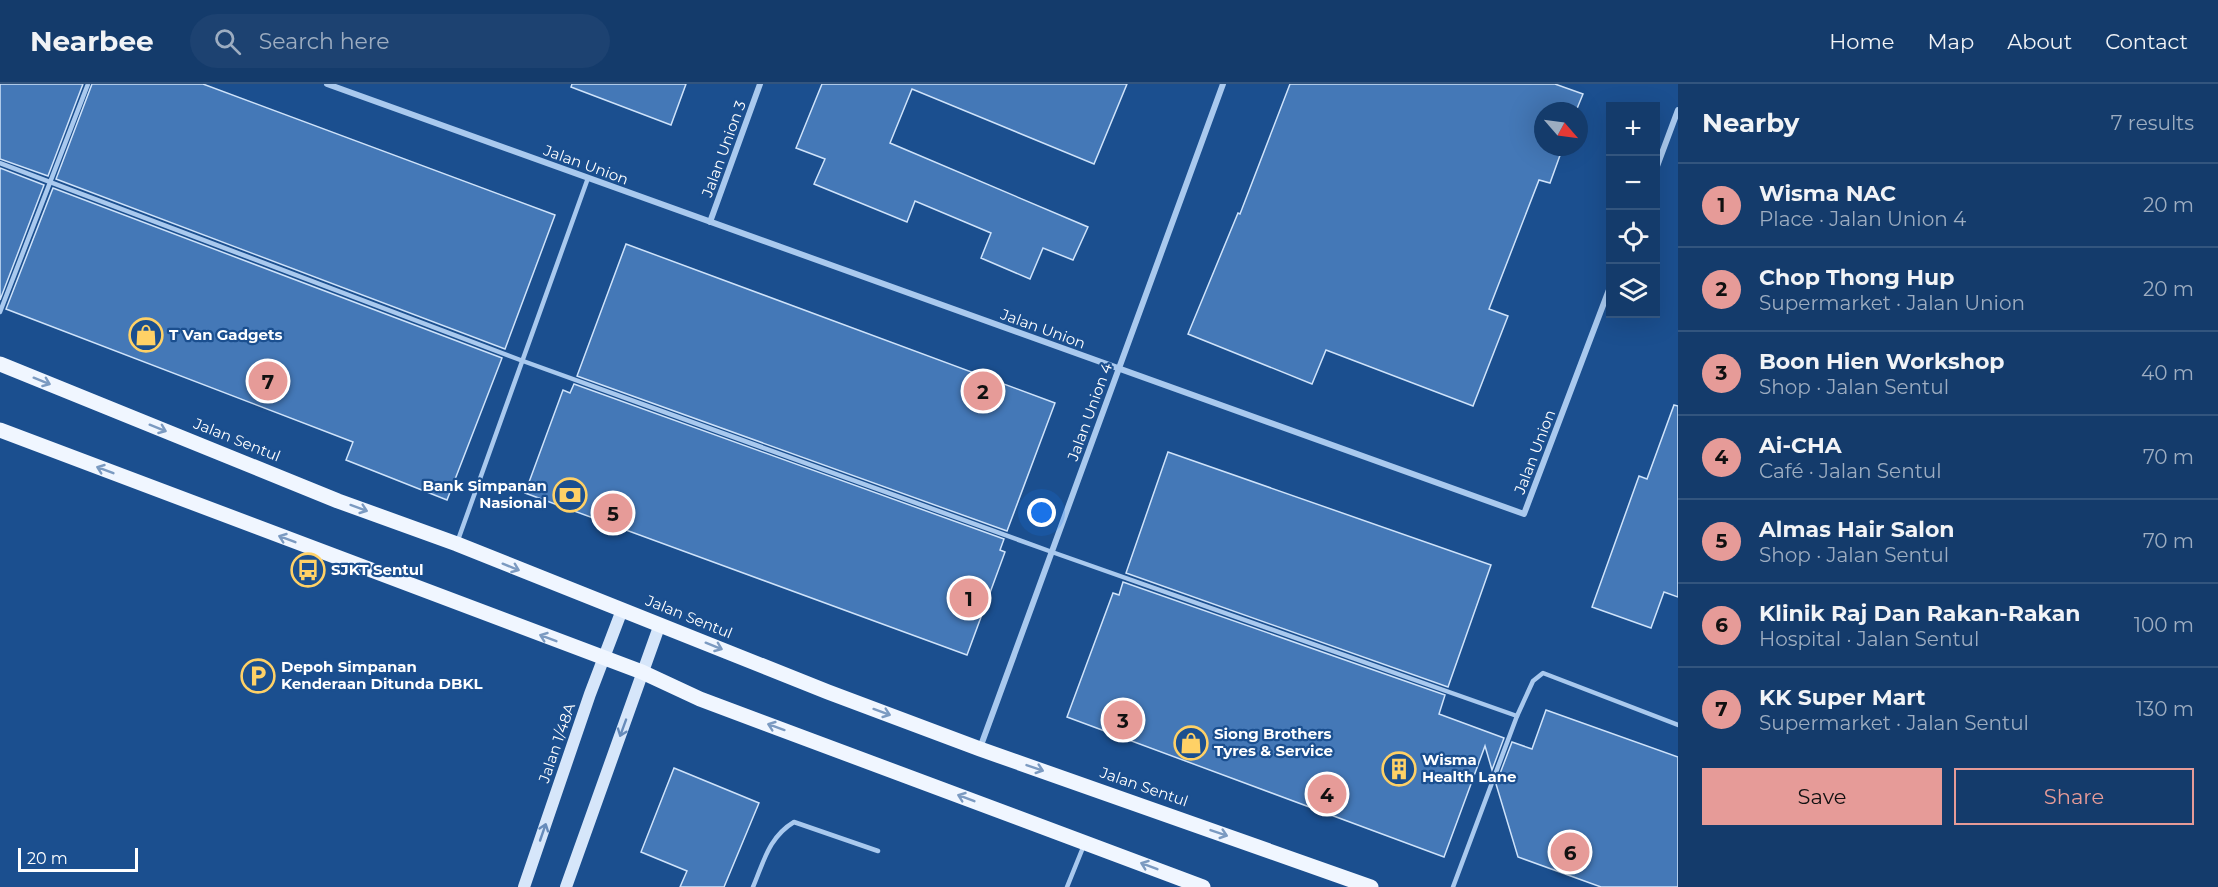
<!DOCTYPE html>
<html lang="en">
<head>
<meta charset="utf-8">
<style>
	:root { --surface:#143b6b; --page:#1d4271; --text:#f1f3f6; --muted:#9dadc1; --line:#33557e; --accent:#e69b98 }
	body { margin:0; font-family:Montserrat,sans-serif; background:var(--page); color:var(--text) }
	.controls { position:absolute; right:18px; top:18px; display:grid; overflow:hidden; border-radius:0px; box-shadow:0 6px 24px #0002 }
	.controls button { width:54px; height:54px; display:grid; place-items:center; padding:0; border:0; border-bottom:2px solid var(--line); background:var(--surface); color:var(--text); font:30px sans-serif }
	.compass { position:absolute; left:1534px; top:18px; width:54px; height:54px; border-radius:50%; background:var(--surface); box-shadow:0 6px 24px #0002; rotate:118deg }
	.scale { position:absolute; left:18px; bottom:15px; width:120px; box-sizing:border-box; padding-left:6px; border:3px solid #fff; border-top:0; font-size:16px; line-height:21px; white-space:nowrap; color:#fff; -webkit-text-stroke:4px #1b4f8f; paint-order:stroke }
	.you { position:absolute; left:1042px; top:429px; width:21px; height:21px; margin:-15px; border:4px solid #fff; border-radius:50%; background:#1a73e8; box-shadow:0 0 0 9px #1a73e833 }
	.badge { display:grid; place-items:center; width:39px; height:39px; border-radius:50%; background:var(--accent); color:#111; font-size:20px; font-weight:700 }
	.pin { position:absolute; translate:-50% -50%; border:3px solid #fff; box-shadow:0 2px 6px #0006 }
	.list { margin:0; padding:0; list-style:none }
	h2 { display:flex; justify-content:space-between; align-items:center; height:78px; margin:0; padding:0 24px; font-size:26px }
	h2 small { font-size:20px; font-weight:400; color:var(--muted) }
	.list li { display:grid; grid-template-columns:39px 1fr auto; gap:18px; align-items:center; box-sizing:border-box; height:84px; padding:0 24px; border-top:2px solid var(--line) }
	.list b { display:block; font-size:22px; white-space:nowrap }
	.list p { margin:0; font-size:20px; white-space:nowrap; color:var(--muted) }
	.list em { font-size:20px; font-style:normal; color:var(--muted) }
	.actions { display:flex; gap:12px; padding:18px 24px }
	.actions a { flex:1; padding:14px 0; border:2px solid var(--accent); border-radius:0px; text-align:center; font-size:21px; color:var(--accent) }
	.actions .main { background:var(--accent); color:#111 }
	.icon { flex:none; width:33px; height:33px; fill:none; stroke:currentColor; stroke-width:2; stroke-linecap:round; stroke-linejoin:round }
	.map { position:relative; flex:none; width:1678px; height:803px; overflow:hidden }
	header { display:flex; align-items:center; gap:36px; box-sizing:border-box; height:84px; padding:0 30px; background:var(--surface); border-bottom:2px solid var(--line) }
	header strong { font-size:28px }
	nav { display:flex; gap:33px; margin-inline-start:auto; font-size:21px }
	.search { width:420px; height:54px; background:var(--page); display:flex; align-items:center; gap:15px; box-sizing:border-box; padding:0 21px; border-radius:33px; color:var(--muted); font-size:22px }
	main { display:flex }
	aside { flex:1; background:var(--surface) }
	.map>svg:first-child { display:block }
</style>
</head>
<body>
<header>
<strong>Nearbee</strong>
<div class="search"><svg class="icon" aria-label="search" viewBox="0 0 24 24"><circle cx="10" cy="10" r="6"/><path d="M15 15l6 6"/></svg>Search here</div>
<nav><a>Home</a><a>Map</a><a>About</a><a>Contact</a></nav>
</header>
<main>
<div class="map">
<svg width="1678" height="803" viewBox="0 0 1678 803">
	<rect width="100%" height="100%" fill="#1b4f8f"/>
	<g fill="#4478b7" stroke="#cfe3fa" stroke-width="1.5">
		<path d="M0,0H83L48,92L0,75Z"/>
		<path d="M92,0H203L555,131L505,265L56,95Z"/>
		<path d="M572,0H686L671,41L571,3Z"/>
		<path d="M822,0H1127L1094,80L912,5L890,59L1088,143L1073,176L1043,164L1030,195L981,174L991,149L915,117L907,138L814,100L825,75L796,64Z"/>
		<path d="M1290,0H1555L1583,10L1576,27H1543V63H1563L1550,99L1539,96L1489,225L1508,232L1473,322L1326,266L1312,300L1188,250L1238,129L1240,130Z"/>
		<path d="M0,84L44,101L0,216Z"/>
		<path d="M53,104L502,274L447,416L346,376L353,358L6,225Z"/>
		<path d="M626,160L1055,319L1007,447L577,292Z"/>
		<path d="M574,300L1004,455L1000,466L1005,468L967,571L525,409L563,306L570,309Z"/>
		<path d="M1674,321L1678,322V513L1664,508L1651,544L1592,523L1639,392L1647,395Z"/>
		<path d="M1168,368L1491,481L1448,603L1126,489Z"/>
		<path d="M1123,498L1445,611L1439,630L1504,654L1492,686L1485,662L1444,773L1067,633L1113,509L1119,511Z"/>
		<path d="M1546,626L1678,673V803H1601L1518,773L1496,700L1512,658L1532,665Z"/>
		<path d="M674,684L759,719L724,803H680L687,787L641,768Z"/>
	</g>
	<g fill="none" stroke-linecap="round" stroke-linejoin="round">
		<g stroke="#a9c9ee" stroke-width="4.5">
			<path d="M0,79L523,277L1052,468L1517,632"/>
			<path d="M0,228L88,0"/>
			<path d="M458,456L588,94"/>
			<path d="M753,803C764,777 769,753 794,738L878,767"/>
			<path d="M1067,803L1084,761"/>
			<path d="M1453,803L1517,632L1533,597L1543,589L1678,641"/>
		</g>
		<g stroke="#a9c9ee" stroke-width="6">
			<path d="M327,0L1524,430L1610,203"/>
			<path d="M1656,85L1678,26"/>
			<path d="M710,138L760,0"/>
			<path d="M980,664L1223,0"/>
		</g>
		<g stroke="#d6e6fa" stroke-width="12">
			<path d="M524,803L590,610L622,526"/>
			<path d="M566,803L660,540"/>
		</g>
		<g stroke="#f0f6ff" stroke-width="15">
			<path d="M0,280L338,417L457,460L828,608L980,665L1371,803"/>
			<path d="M0,346L642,588L700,615L1203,803"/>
		</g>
	</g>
	<defs><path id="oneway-shaft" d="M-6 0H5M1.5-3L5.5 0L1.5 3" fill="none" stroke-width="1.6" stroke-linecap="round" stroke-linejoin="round" transform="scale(1.5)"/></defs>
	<g stroke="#7b9ac1">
		<use href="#oneway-shaft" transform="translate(42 297) rotate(22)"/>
		<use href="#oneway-shaft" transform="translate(158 344) rotate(22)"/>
		<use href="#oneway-shaft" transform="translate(105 386) rotate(-159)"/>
		<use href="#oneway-shaft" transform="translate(359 424) rotate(20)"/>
		<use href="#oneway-shaft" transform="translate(287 455) rotate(-159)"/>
		<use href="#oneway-shaft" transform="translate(511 483) rotate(22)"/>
		<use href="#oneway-shaft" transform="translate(548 554) rotate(-159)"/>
		<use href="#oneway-shaft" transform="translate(714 562) rotate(22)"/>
		<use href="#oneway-shaft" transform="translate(882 628) rotate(20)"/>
		<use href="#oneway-shaft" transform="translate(776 643) rotate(-160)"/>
		<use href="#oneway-shaft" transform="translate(1035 684) rotate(19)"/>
		<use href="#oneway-shaft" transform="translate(966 714) rotate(-159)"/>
		<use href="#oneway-shaft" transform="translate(1219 749) rotate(19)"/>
		<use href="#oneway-shaft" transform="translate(1149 782) rotate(-159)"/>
	</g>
	<g stroke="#668bba">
		<use href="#oneway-shaft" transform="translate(623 644) rotate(110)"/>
		<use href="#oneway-shaft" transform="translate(543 748) rotate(-71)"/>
	</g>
	<defs>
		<symbol id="shop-ring" viewBox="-11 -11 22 22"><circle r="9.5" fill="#1b4f8f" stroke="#ffd166" stroke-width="1.5"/><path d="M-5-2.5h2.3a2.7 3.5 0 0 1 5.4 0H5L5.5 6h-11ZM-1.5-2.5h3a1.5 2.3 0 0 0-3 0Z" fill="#ffd166"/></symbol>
		<symbol id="bank-ring" viewBox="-11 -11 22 22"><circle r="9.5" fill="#1b4f8f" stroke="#ffd166" stroke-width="1.5"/><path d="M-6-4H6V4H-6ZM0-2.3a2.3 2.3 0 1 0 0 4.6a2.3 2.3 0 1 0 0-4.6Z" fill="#ffd166"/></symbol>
		<symbol id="bus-ring" viewBox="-11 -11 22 22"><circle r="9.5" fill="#1b4f8f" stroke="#ffd166" stroke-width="1.5"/><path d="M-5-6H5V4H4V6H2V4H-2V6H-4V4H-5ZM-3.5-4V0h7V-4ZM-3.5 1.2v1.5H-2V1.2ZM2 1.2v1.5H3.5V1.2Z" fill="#ffd166"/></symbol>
		<symbol id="parking-ring" viewBox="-11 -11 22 22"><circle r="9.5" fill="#1b4f8f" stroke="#ffd166" stroke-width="1.5"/><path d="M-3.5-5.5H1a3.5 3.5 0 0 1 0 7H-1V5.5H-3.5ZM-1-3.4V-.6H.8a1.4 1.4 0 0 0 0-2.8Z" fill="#ffd166"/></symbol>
		<symbol id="building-ring" viewBox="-11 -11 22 22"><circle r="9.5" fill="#1b4f8f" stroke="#ffd166" stroke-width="1.5"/><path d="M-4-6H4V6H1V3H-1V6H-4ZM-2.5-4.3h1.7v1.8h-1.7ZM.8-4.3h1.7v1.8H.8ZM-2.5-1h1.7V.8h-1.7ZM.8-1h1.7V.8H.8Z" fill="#ffd166"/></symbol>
	</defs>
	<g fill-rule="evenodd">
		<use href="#shop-ring" x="127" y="232" width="38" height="38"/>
		<use href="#bank-ring" x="551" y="392" width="38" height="38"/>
		<use href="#bus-ring" x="289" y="467" width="38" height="38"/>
		<use href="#parking-ring" x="239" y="573" width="38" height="38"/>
		<use href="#shop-ring" x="1172" y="640" width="38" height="38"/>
		<use href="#building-ring" x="1380" y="666" width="38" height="38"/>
	</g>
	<g text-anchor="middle" stroke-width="4.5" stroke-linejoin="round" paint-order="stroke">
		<g font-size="15" fill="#fff" stroke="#1b4f8f">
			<text transform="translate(724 65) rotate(-70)" y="5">Jalan Union 3</text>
			<text transform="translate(586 81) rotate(20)" y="5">Jalan Union</text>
			<text transform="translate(1043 245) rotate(20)" y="5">Jalan Union</text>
			<text transform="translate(1090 328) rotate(-70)" y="5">Jalan Union 4</text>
			<text transform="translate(237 356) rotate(22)" y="5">Jalan Sentul</text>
			<text transform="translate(1535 368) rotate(-69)" y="5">Jalan Union</text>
			<text transform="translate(689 533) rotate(22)" y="5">Jalan Sentul</text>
			<text transform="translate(557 659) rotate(-71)" y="5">Jalan 1/48A</text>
			<text transform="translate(1144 703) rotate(19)" y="5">Jalan Sentul</text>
		</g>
		<g font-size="15" font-weight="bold" fill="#fff" stroke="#1b4f8f" text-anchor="start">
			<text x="169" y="256">T Van Gadgets</text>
			<text x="547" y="407" text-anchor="end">Bank Simpanan<tspan x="547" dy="17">Nasional</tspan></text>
			<text x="331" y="491">SJKT Sentul</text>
			<text x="281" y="588">Depoh Simpanan<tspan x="281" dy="17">Kenderaan Ditunda DBKL</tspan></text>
			<text x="1214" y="655">Siong Brothers<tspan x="1214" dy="17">Tyres &amp; Service</tspan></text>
			<text x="1422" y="681">Wisma<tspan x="1422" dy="17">Health Lane</tspan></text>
		</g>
	</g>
</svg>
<div class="controls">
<button>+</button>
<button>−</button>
<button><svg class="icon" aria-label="locate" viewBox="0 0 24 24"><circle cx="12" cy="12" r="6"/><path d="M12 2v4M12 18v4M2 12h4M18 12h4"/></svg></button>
<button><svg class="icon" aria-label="layers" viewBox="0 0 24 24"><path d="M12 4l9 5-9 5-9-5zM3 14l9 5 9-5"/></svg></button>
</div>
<svg class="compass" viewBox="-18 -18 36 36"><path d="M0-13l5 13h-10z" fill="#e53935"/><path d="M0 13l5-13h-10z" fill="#9dadc1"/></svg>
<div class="scale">20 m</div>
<div class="you"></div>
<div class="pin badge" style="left:969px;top:514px">1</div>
<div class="pin badge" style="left:983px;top:307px">2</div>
<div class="pin badge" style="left:1123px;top:636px">3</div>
<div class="pin badge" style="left:1327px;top:710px">4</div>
<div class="pin badge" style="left:613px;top:429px">5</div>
<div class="pin badge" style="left:1570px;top:768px">6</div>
<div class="pin badge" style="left:268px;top:297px">7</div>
</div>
<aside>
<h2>Nearby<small>7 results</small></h2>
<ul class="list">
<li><span class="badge">1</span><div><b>Wisma NAC</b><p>Place · Jalan Union 4</p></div><em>20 m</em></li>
<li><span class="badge">2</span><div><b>Chop Thong Hup</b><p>Supermarket · Jalan Union</p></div><em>20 m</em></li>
<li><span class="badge">3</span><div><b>Boon Hien Workshop</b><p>Shop · Jalan Sentul</p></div><em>40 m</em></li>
<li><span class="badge">4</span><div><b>Ai-CHA</b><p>Café · Jalan Sentul</p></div><em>70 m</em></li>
<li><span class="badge">5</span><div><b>Almas Hair Salon</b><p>Shop · Jalan Sentul</p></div><em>70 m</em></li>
<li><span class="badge">6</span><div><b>Klinik Raj Dan Rakan-Rakan</b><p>Hospital · Jalan Sentul</p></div><em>100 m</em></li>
<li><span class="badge">7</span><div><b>KK Super Mart</b><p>Supermarket · Jalan Sentul</p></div><em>130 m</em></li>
</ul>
<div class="actions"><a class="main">Save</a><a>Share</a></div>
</aside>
</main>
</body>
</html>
